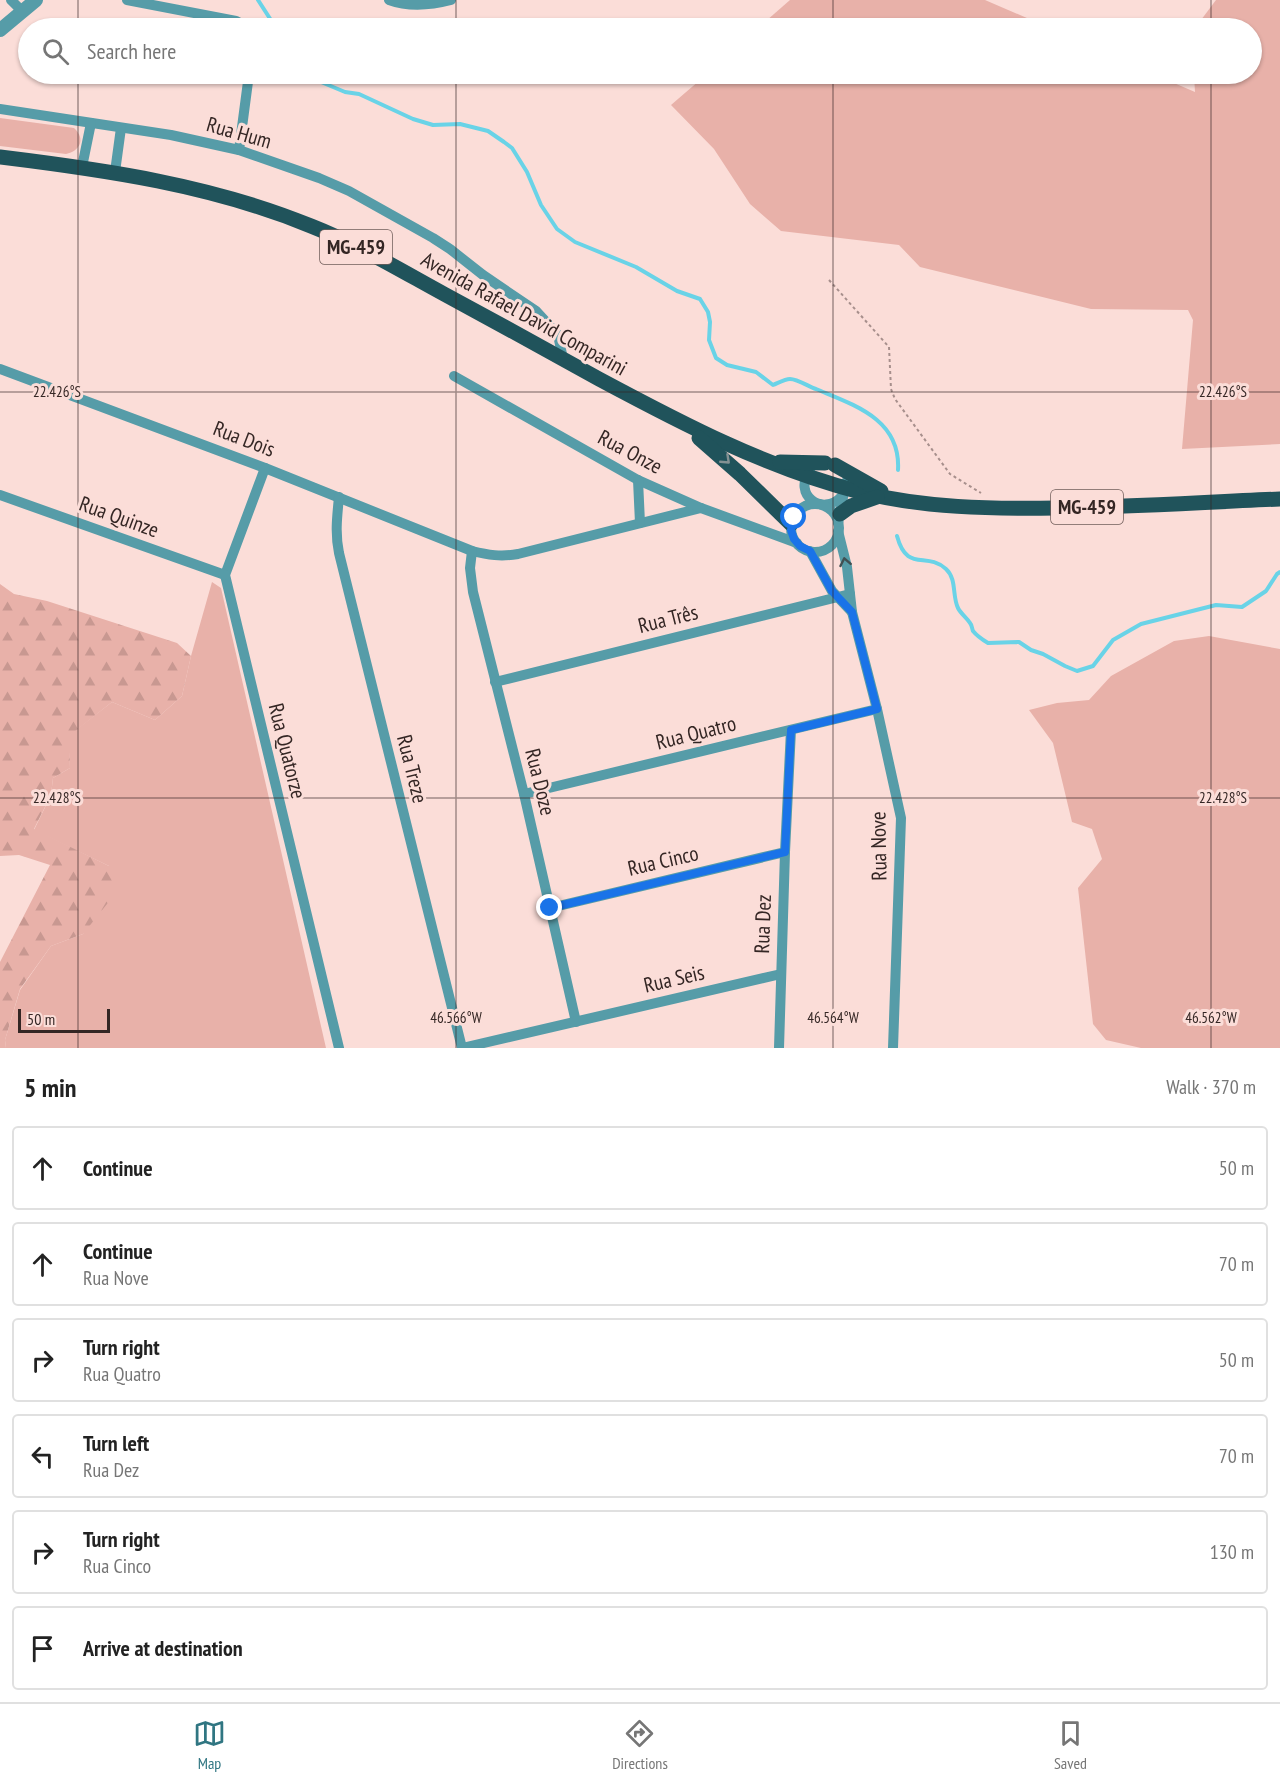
<!DOCTYPE html>
<html lang="en">
<head>
<meta charset="utf-8">
<style>
	:root { --surface:#fff; --page:#f2f2f2; --text:#222; --muted:#767676; --line:#e0e0e0; --accent:#307682 }
	body { margin:0; font-family:"PT Sans Narrow",sans-serif; background:var(--page); color:var(--text) }
	.scale { position:absolute; left:18px; bottom:15px; width:92px; box-sizing:border-box; padding-left:6px; border:3px solid #342624; border-top:0; font-size:16px; line-height:21px; white-space:nowrap; color:#342624; -webkit-text-stroke:4px #fbddd8; paint-order:stroke }
	.stop { position:absolute; width:18px; height:18px; margin:-14px; border:4px solid #1a73e8; border-radius:50%; background:#fff }
	.stop.end { background:#1a73e8; border-color:#fff; box-shadow:0 2px 6px #0008 }
	.list { margin:0; padding:0; list-style:none }
	h2 { display:flex; justify-content:space-between; align-items:center; height:78px; margin:0; padding:0 24px; font-size:26px }
	h2 small { font-size:20px; font-weight:400; color:var(--muted) }
	.list li { display:grid; grid-template-columns:39px 1fr auto; gap:18px; align-items:center; box-sizing:border-box; height:84px; margin:0 12px 12px; padding:0 12px; border:2px solid var(--line); border-radius:6px }
	.list b { display:block; font-size:22px; white-space:nowrap }
	.list p { margin:0; font-size:20px; white-space:nowrap; color:var(--muted) }
	.list em { font-size:20px; font-style:normal; color:var(--muted) }
	.icon { flex:none; width:33px; height:33px; fill:none; stroke:currentColor; stroke-width:2; stroke-linecap:round; stroke-linejoin:round }
	.map { position:relative; flex:none; width:1280px; height:1048px; overflow:hidden }
	.search { position:absolute; background:var(--surface); box-shadow:0 2px 4px #0004; left:18px; right:18px; top:18px; height:66px; display:flex; align-items:center; gap:15px; box-sizing:border-box; padding:0 21px; border-radius:33px; color:var(--muted); font-size:22px }
	.sheet { height:654px; background:var(--surface) }
	nav { display:flex; justify-content:space-around; align-items:center; box-sizing:border-box; height:84px; border-top:2px solid var(--line); background:var(--surface); font-size:16px; color:var(--muted) }
	nav a { display:grid; justify-items:center; gap:3px }
	nav .on { color:var(--accent) }
	.map>svg:first-child { display:block }
</style>
</head>
<body>
<div class="map">
<svg width="1280" height="1048" viewBox="0 0 1280 1048">
	<defs>
		<pattern id="forest-firs" width="22" height="20" patternUnits="userSpaceOnUse" patternTransform="scale(1.5)"><rect width="22" height="20" fill="#e8b1a9"/><path d="M5 1l3.5 6h-7zM16 11l3.5 6h-7z" fill="#c89891"/></pattern>
	</defs>
	<rect width="100%" height="100%" fill="#fbddd8"/>
	<g fill="#e8b1a9">
		<path d="M790,0H985L1050,28H758Z"/>
		<path d="M1216,0H1280V444L1182,449L1193,320L1188,310L1091,309L920,267L899,245L781,231L750,204L714,149L671,105L707,74H1153L1195,92L1194,74H1252V28H1195Z"/>
		<path d="M0,118L74,128C86,139 80,151 66,154L0,146Z"/>
		<path d="M212,582L221,588L326,1048H6L5,1040L20,990L51,946L83,934L109,866L34,830L51,795L53,778L70,768L68,736L112,702L155,720L182,696L191,656Z"/>
		<path d="M1209,636L1280,649V1048H1141L1106,1040L1093,1024L1078,888L1102,859L1092,829L1072,822L1053,743L1029,710L1057,703L1089,700L1111,676L1174,641Z"/>
	</g>
	<path fill="url(#forest-firs)" d="M0,584L14,594L47,601L177,643L191,656L182,696L155,720L112,702L69,736L70,768L53,778L51,795L34,829L109,866L115,894L83,934L51,946L20,989L5,1040L6,1048H0V962L50,865L19,855L0,856Z"/>
	<g fill="none" stroke-linecap="round" stroke-linejoin="round">
		<g stroke="#69d3e7" stroke-width="4">
			<path d="M258,0L276,28"/>
			<path d="M302,74L345,92L359,94L413,119L433,125L460,124L488,131L504,142L512,148L527,172L541,205L557,229L575,242L636,267L677,291L700,299L708,312L710,322L709,340L716,358L727,365L756,372L773,385C778,383 785,379 790,379C798,379 809,387 816,389C854,405 901,419 898,470"/>
			<path d="M897,536C907,573 926,551 946,569C957,579 952,596 958,608C961,614 967,618 970,623C972,625 972,629 973,631C977,636 983,640 988,643L1019,642L1031,650L1043,654L1065,666L1077,671L1093,666L1113,640L1141,624L1216,605L1242,607L1266,591L1277,574L1280,572"/>
		</g>
		<path stroke="#a78f8c" stroke-width="2" stroke-dasharray="3 3" stroke-linecap="butt" d="M829,280L889,347L891,389L895,399L950,474L981,493"/>
		<g stroke="#569ca8" stroke-width="10">
			<path d="M11,0L23,12"/>
			<path d="M127,0L236,21L249,28"/>
			<path d="M389,0C408,7 432,5 451,0"/>
			<path d="M0,109L171,135L239,150L319,178L349,191L433,238L450,249L483,275L536,311L558,335L563,359"/>
			<path d="M239,150L249,74"/>
			<path d="M82,167L91,123"/>
			<path d="M115,172L121,128"/>
			<path d="M0,369L265,468L472,551C488,555 501,557 518,554L701,508"/>
			<path d="M454,376L638,480L701,508L797,543"/>
			<path d="M265,468L225,575L339,1048"/>
			<path d="M810,470C792,494 822,518 842,496"/>
			<path d="M638,480L640,523"/>
			<path d="M0,495L225,575"/>
			<path d="M339,497C337,517 335,534 339,553L462,1048"/>
			<circle cx="815" cy="528" r="24"/>
			<path d="M838,523L846,482"/>
			<path d="M838,531L847,567L852,612L877,709L901,818L893,1048"/>
			<path d="M472,551L470,568L473,592L524,794L576,1022"/>
			<path d="M810,551L832,591L852,612"/>
			<path d="M495,682L850,594"/>
			<path d="M524,794L877,709"/>
			<path d="M550,908L785,852"/>
			<path d="M462,1048L781,974"/>
			<path d="M779,1048L785,852L791,730"/>
		</g>
		<path stroke="#569ca8" stroke-width="14" d="M0,30L36,0"/>
		<g stroke="#20535b" stroke-width="15">
			<path d="M0,157C106,170 211,185 311,226C357,244 400,270 444,294C496,322 547,350 599,379C683,424 767,468 860,492C924,508 991,509 1056,508C1131,507 1205,502 1280,499"/>
			<path d="M699,438L740,474L791,524"/>
			<path d="M780,462L825,463"/>
			<path d="M835,465L881,491"/>
			<path d="M840,514L851,506L877,497"/>
		</g>
	</g>
	<defs><path id="oneway-chevron" d="M-2-3.5L2.5 0L-2 3.5" fill="none" stroke-width="1.6" stroke-linecap="round" stroke-linejoin="round" transform="scale(1.5)"/></defs>
	<use stroke="#839193" href="#oneway-chevron" transform="translate(726 460) rotate(43)"/>
	<use stroke="#404f52" href="#oneway-chevron" transform="translate(845 562) rotate(-101)"/>
	<g fill="none" stroke-linecap="round" stroke-linejoin="round">
		<path stroke="#1a73e8" stroke-width="8" d="M550,908L785,852L791,730L877,709L852,612L832,591L810,551L800,546L794,539L791,530L794,517"/>
	</g>
	<path fill="none" stroke="#342624" stroke-width="1.5" stroke-opacity="0.45" d="M78,0V28M456,0V28M833,0V28M1211,0V28M78,74V1048M456,74V1048M833,74V1048M1211,74V1048M0,392H1280M0,798H1280"/>
	<g text-anchor="middle" stroke-width="6" stroke-linejoin="round" paint-order="stroke">
		<g fill="#fbddd8" stroke="#705d5a" stroke-width="1.5">
			<rect x="320" y="230" width="72" height="34" rx="4.5"/>
			<rect x="1051" y="490" width="72" height="34" rx="4.5"/>
		</g>
		<g font-size="20" font-weight="bold" fill="#342624">
			<text x="356" y="254">MG-459</text>
			<text x="1087" y="514">MG-459</text>
		</g>
		<g font-size="21" fill="#342624" stroke="#fbddd8">
			<text transform="translate(239 133) rotate(16)" y="7">Rua Hum</text>
			<text transform="translate(524 314) rotate(29)" y="7">Avenida Rafael David Comparini</text>
			<text transform="translate(244 439) rotate(21)" y="7">Rua Dois</text>
			<text transform="translate(630 452) rotate(28)" y="7">Rua Onze</text>
			<text transform="translate(119 517) rotate(20)" y="7">Rua Quinze</text>
			<text transform="translate(668 619) rotate(-14)" y="7">Rua Três</text>
			<text transform="translate(696 733) rotate(-14)" y="7">Rua Quatro</text>
			<text transform="translate(287 751) rotate(76)" y="7">Rua Quatorze</text>
			<text transform="translate(412 769) rotate(76)" y="7">Rua Treze</text>
			<text transform="translate(540 782) rotate(76)" y="7">Rua Doze</text>
			<text transform="translate(879 846) rotate(-91)" y="7">Rua Nove</text>
			<text transform="translate(663 861) rotate(-13)" y="7">Rua Cinco</text>
			<text transform="translate(763 924) rotate(-88)" y="7">Rua Dez</text>
			<text transform="translate(674 979) rotate(-13)" y="7">Rua Seis</text>
		</g>
	</g>
	<g font-size="15" text-anchor="middle" fill="#342624" stroke="#fbddd8" stroke-width="6" stroke-linejoin="round" paint-order="stroke">
		<text x="57" y="397">22.426°S</text>
		<text x="1223" y="397">22.426°S</text>
		<text x="57" y="803">22.428°S</text>
		<text x="1223" y="803">22.428°S</text>
		<text x="456" y="1023">46.566°W</text>
		<text x="833" y="1023">46.564°W</text>
		<text x="1211" y="1023">46.562°W</text>
	</g>
</svg>
<div class="scale">50 m</div>
<div class="stop" style="left:794px;top:517px"></div>
<div class="stop end" style="left:550px;top:908px"></div>
<div class="search"><svg class="icon" aria-label="search" viewBox="0 0 24 24"><circle cx="10" cy="10" r="6"/><path d="M15 15l6 6"/></svg>Search here</div>
</div>
<section class="sheet">
<h2>5 min<small>Walk · 370 m</small></h2>
<ul class="list">
<li><svg class="icon" aria-label="ahead" viewBox="0 0 24 24"><path d="M12 20V5M6 11l6-6 6 6"/></svg><div><b>Continue</b></div><em>50 m</em></li>
<li><svg class="icon" aria-label="ahead" viewBox="0 0 24 24"><path d="M12 20V5M6 11l6-6 6 6"/></svg><div><b>Continue</b><p>Rua Nove</p></div><em>70 m</em></li>
<li><svg class="icon" aria-label="right" viewBox="0 0 24 24"><path d="M7 20v-9h11M14 6l5 5-5 5"/></svg><div><b>Turn right</b><p>Rua Quatro</p></div><em>50 m</em></li>
<li><svg class="icon" aria-label="left" viewBox="0 0 24 24"><path d="M17 20v-9H6M10 6l-5 5 5 5"/></svg><div><b>Turn left</b><p>Rua Dez</p></div><em>70 m</em></li>
<li><svg class="icon" aria-label="right" viewBox="0 0 24 24"><path d="M7 20v-9h11M14 6l5 5-5 5"/></svg><div><b>Turn right</b><p>Rua Cinco</p></div><em>130 m</em></li>
<li><svg class="icon" aria-label="arrive" viewBox="0 0 24 24"><path d="M6 21V4h12l-3 4 3 4H6"/></svg><div><b>Arrive at destination</b></div></li>
</ul>
</section>
<nav>
<a class="on"><svg class="icon" aria-label="map" viewBox="0 0 24 24"><path d="M3 6l6-2 6 2 6-2v14l-6 2-6-2-6 2zM9 4v14M15 6v14"/></svg>Map</a>
<a><svg class="icon" aria-label="directions" viewBox="0 0 24 24"><path d="M12 3l9 9-9 9-9-9zM9 14v-3h6M13 9l2 2-2 2"/></svg>Directions</a>
<a><svg class="icon" aria-label="saved" viewBox="0 0 24 24"><path d="M7 4h10v16l-5-4-5 4z"/></svg>Saved</a>
</nav>
</body>
</html>
